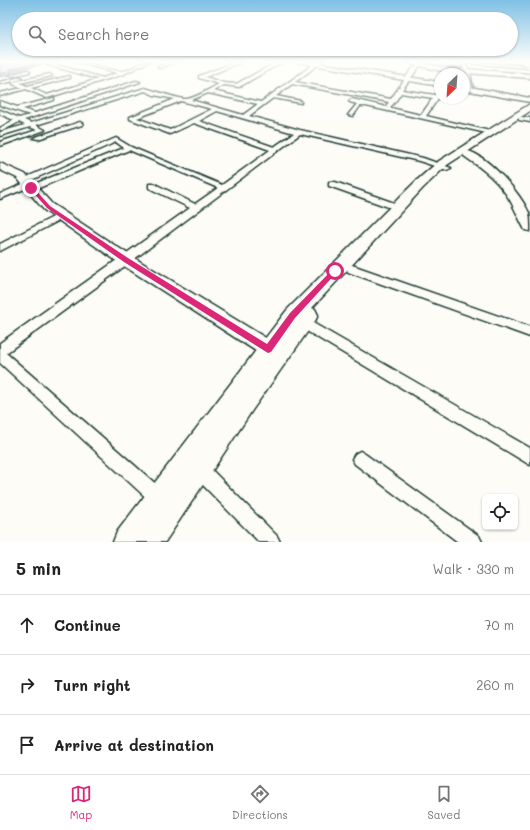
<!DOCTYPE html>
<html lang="en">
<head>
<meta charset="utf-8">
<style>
	:root { --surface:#fff; --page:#f2f2f2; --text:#222; --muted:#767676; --line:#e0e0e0; --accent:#db2777 }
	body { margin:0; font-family:Mali,sans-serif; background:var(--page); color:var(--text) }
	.controls { position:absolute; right:12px; bottom:12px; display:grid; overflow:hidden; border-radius:6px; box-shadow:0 1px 3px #0004 }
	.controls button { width:36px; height:36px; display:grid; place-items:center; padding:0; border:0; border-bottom:1px solid var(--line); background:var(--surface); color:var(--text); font:20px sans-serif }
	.compass { position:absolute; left:434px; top:68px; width:36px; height:36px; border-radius:50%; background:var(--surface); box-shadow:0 1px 3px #0004; rotate:205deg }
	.stop { position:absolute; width:12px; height:12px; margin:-9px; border:3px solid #db2777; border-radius:50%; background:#fff }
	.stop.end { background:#db2777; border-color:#fff; box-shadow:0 1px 4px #0008 }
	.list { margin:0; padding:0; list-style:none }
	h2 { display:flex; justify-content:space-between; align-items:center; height:52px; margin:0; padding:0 16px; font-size:17px }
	h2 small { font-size:13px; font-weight:400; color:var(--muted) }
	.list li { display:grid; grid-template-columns:26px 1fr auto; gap:12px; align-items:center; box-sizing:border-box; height:60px; padding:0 16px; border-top:1px solid var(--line) }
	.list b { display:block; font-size:15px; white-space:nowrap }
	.list em { font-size:13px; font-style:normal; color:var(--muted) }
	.icon { flex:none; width:22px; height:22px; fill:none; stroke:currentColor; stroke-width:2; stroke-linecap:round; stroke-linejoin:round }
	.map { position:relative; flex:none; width:530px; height:542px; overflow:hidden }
	.search { position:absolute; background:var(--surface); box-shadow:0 1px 3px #0004; left:12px; right:12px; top:12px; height:44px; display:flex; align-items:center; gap:10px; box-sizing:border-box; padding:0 14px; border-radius:22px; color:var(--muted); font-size:15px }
	.sheet { height:232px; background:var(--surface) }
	nav { display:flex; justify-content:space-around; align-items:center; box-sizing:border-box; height:56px; border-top:1px solid var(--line); background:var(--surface); font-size:11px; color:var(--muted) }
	nav a { display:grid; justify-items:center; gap:2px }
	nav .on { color:var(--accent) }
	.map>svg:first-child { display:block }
</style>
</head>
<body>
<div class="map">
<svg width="530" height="542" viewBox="0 0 530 542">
	<rect width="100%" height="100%" fill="#fdfcf7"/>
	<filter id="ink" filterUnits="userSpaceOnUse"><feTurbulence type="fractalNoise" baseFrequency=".025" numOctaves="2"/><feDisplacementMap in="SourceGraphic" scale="8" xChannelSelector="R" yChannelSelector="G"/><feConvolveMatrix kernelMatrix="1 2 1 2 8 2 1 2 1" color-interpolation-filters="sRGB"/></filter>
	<g filter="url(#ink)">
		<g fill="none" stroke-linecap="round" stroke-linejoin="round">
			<defs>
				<g id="street">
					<path d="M47,61H54L50,63L103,78L117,73L73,61C89,61 104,70 120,71C130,72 139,61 150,61L124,74L47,98L26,89L0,96V93L22,88L13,84V82L50,74L52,76L20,83L27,86L70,76V78L31,88L47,95L98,79L45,64V62Z"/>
					<path d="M171,61H177L161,68L158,67Z"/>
					<path d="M238,61H244L205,77L224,83L236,84L279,61H284L239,87L224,85L213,91L261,102L318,61H323L295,82L391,99L411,70L419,64H421L402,90L435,95L437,92H440L439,97L426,116L494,132L491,134L366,106H360L353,116L348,115L357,104L350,102L349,101L352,99L421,115L433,98L401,93L395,102L389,108L386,106L389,102L292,84L276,96L301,101V103L273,98L249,116L300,130L423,158L451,168L447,170L419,161L300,134L129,263L6,353L165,492L167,498L165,504L159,506L153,504L0,363V343L190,208L149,188V184H155L195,204L218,188L129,150L34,190H31L27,188L0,199V194L25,183H28L32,185L124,148L116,142L27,182H24L20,180L116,138L131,147L222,185L270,150L194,123L170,134L130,119V117L175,99L154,95L145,91L36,125L45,130L0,146V142L37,130L30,127L0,136V132L25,125L19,122L4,130H0V128L14,120L0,114V110L19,118L30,115L0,105V101L17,107L54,98V100L23,109L35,113L136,81L140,82L24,120L31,123L145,88C152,90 181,100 187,99C198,97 209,89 219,84L199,78V76ZM208,93L258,104L243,115L191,100ZM181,101L212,109L170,130L137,118ZM217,111L294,133L274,147L199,121Z"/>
					<path d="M457,61L530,66V68L464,63L470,71L473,90L471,91L469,90C467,80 467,66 457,61Z"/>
					<path d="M28,70L30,72L12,76L10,75Z"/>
					<path d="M21,77L23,79L0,84V82Z"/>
					<path d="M521,117L530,118V122L519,120V118Z"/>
					<path d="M80,122L83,124L82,125L38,139L33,138Z"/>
					<path d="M329,182H335L400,205L401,207L397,210L394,209L329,186Z"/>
					<path d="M61,213L64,214L65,216L64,218L0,251V244Z"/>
					<path d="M352,265L530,327V337L348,272L347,269L348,266Z"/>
					<path d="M299,315L530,448V465L295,324L293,320L295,316Z"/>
					<path d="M360,451L365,454L479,536L482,542H458L355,464L352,459L355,454Z"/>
					<path d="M199,461L205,463L277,536L280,542H259L193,475L191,469L193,463Z"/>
				</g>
				<g id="secondary">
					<path d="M289,61H305L440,82V86Z"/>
					<path d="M400,61H413L441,67L530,74V78L441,71Z"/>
					<path d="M518,61L530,62V66L519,62Z"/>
					<path d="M464,86L530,98V102L464,90Z"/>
					<path d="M468,151C488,156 521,194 529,213C530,218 530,226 530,231L525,230C520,221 516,211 511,202C500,182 483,169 464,156L463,154L464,152Z"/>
					<path d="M0,163L25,174L52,204L131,256L274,343L277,349L274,355L268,358L262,355L121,264L44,210L17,178L0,170Z"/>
				</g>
				<g id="primary">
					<path d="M522,61H530V65Z"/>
					<path d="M530,104V111L447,165L423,188L312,308L315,309L318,315L315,321L253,409L165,542H113L117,532L287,310L415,182L439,161Z"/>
				</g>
			</defs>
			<use href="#street" stroke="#1f3d34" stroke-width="3"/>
			<use href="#secondary" stroke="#1f3d34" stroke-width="3"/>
			<use href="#primary" stroke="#1f3d34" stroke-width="3"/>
			<use href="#street" fill="#fdfcf7" fill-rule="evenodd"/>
			<use href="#secondary" fill="#fdfcf7" fill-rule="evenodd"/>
			<use href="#primary" fill="#fdfcf7" fill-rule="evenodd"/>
		</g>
		<g fill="#9088ac" stroke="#1f3d34">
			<path d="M1,61H12L0,64V62Z"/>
			<path d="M42,61H45L44,64L10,72L11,73L9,75L0,77V74L8,70Z"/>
		</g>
		<path fill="#cdc3f5" stroke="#1f3d34" d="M21,61H42L8,70L9,71L7,72L0,74V66Z"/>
	</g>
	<linearGradient id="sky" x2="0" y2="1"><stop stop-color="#7fc0e4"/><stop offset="0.45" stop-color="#fefefb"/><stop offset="1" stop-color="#fefefb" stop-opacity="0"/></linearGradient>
	<rect width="530" height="137" fill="url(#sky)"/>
	<path fill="#db2777" d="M30,187H33L50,206L128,258L267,344L290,313L333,269H337L338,271L295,318L271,352L268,353L124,262L47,208L30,189Z"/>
</svg>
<div class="controls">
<button><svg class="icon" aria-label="locate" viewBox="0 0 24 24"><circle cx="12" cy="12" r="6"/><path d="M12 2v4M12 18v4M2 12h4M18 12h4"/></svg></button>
</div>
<svg class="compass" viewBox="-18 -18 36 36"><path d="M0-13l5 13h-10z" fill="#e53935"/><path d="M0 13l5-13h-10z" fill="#767676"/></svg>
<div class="stop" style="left:335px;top:271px"></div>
<div class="stop end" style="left:31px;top:188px"></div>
<div class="search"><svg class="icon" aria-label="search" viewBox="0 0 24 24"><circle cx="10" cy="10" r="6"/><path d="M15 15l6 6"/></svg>Search here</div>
</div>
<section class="sheet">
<h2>5 min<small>Walk · 330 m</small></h2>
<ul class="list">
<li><svg class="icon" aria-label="ahead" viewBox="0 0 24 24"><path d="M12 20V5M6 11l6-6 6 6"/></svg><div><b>Continue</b></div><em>70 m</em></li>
<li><svg class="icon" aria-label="right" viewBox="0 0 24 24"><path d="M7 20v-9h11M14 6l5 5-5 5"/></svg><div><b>Turn right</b></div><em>260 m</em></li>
<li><svg class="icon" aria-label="arrive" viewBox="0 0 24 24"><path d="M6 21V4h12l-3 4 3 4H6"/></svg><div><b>Arrive at destination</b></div></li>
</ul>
</section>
<nav>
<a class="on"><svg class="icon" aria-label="map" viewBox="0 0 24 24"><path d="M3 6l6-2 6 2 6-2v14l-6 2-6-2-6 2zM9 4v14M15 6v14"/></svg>Map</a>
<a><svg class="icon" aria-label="directions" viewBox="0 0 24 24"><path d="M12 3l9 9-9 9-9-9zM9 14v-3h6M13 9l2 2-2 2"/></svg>Directions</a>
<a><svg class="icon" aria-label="saved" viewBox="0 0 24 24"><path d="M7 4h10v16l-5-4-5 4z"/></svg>Saved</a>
</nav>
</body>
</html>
